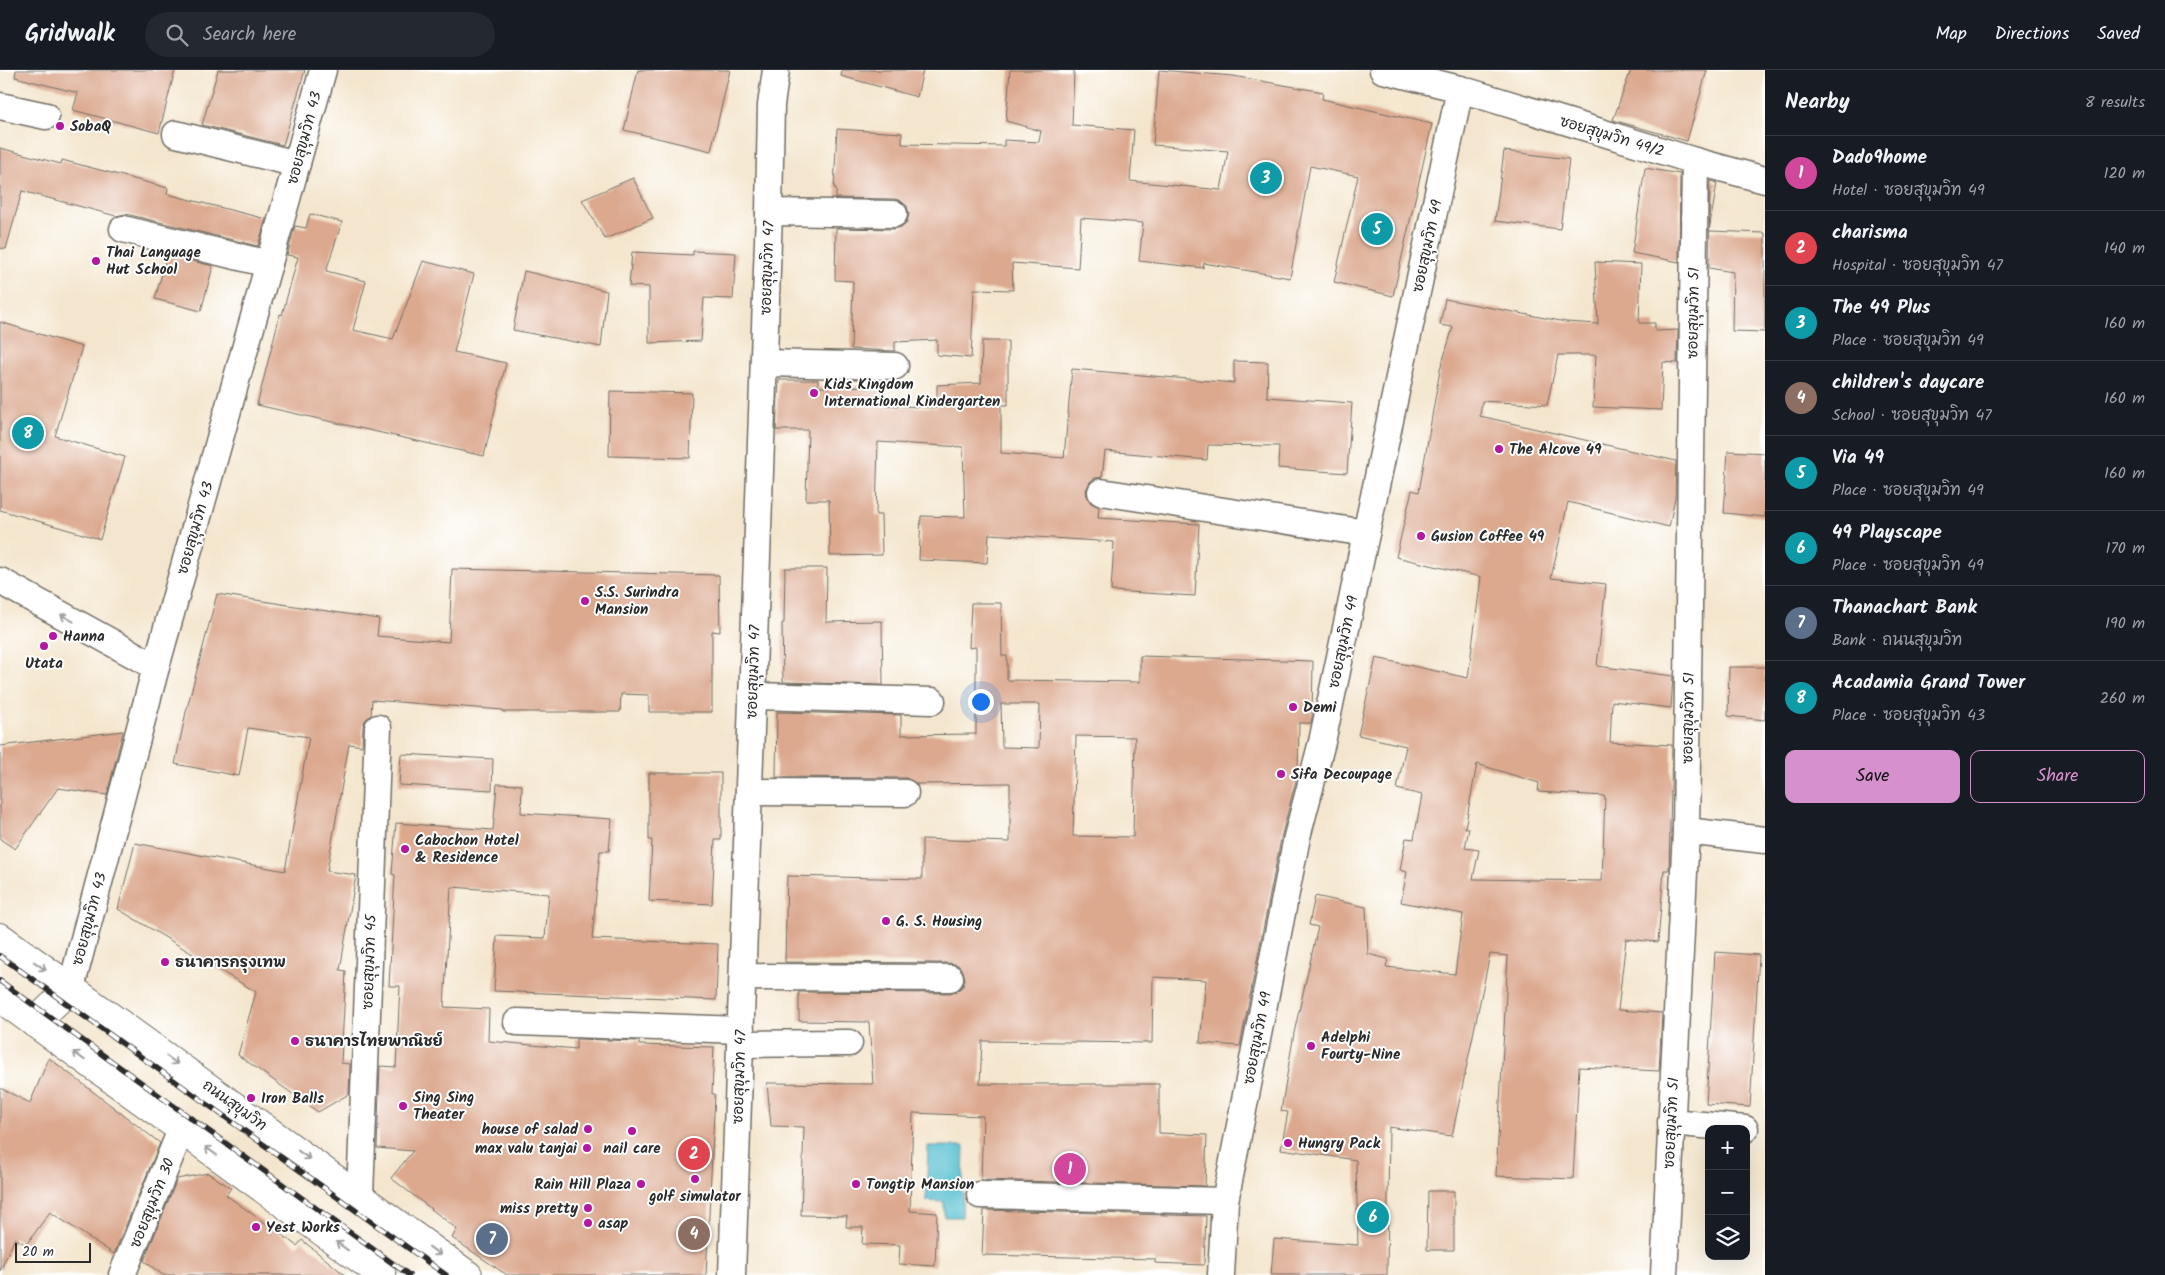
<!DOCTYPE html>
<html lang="en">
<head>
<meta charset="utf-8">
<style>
	:root { --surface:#171b24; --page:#242831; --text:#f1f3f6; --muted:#9ea1a6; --line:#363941; --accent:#d690ce }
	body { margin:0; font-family:Kalam,"Playpen Sans Thai",sans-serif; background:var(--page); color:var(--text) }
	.controls { position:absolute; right:15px; bottom:15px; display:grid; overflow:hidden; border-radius:10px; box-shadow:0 5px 20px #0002 }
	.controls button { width:45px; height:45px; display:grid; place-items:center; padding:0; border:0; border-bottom:1px solid var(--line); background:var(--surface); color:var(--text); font:25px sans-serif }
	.scale { position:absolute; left:15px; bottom:12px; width:76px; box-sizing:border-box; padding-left:5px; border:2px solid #2b2b2b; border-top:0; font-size:14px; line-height:18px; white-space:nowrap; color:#2b2b2b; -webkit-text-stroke:4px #fff; paint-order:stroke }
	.you { position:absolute; left:980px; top:631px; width:18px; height:18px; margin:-12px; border:4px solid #fff; border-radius:50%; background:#1a73e8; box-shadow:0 0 0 8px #1a73e833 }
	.badge { display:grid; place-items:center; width:32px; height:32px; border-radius:50%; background:var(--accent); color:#fff; font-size:16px; font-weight:700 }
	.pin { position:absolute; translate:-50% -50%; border:2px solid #fff; box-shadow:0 1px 5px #0006 }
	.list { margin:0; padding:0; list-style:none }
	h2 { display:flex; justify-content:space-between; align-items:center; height:65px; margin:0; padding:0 20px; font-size:21px }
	h2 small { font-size:16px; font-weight:400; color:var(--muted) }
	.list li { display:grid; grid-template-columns:32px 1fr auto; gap:15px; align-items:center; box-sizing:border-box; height:75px; padding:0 20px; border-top:1px solid var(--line) }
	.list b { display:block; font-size:19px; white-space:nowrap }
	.list p { margin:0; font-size:16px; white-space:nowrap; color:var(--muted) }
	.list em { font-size:16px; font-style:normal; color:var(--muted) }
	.actions { display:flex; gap:10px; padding:15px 20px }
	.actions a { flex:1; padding:11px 0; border:1px solid var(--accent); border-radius:10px; text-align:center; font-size:18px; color:var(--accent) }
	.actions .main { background:var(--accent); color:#111 }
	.icon { flex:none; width:28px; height:28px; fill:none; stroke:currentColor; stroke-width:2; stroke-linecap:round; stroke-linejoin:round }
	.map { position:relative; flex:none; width:1765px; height:1205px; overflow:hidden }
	header { display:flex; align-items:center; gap:30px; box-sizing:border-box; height:70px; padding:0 25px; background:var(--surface); border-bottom:1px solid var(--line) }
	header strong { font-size:24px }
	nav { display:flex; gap:28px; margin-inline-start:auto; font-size:18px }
	.search { width:350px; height:45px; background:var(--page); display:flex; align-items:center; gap:12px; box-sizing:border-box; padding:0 18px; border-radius:28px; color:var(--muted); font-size:19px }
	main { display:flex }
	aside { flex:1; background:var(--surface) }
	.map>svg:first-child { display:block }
</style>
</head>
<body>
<header>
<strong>Gridwalk</strong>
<div class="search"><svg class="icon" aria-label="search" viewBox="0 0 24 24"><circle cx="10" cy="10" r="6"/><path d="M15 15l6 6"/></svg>Search here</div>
<nav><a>Map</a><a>Directions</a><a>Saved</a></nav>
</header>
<main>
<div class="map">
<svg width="1765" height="1205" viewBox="0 0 1765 1205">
	<rect width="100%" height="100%" fill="#fff"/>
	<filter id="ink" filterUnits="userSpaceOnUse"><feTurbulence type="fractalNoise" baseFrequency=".02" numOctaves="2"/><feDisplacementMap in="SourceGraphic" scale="10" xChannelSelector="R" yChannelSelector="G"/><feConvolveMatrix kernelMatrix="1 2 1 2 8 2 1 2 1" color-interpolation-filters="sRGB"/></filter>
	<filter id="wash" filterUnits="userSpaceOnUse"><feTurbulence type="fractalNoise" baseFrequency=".0096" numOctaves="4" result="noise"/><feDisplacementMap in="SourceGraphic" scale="20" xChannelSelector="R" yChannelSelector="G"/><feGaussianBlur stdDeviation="1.12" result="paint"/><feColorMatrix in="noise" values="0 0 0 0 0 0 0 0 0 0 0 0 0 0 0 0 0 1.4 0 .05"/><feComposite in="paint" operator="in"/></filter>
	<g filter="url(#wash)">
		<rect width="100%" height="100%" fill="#f4e6ce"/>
		<path fill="#55bfd0" stroke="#40757e" d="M928,1076H964L962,1147H944V1132L926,1131Z"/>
		<g id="blocks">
			<g fill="#dca98f" fill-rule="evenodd">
				<path d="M16,0H175L159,63L73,40L78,23L15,7Z"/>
				<path d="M218,0H305L283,75L202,55Z"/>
				<path d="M638,0H730L711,81L624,60Z"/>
				<path d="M842,0H923L917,27L841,6Z"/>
				<path d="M1010,0H1074L1072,55L1134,60L1130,111L1221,120L1228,81L1153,75L1159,0L1233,6L1323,22L1322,29L1432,54L1393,226L1334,212L1358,106L1310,96L1290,208L1204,193L1203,198L1139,191L1143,153L1081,148L1078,198L1012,193L1013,220L974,219L971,288L937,285V270L895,272V281L851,279L853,211L835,210L836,158L894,159L901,157L907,152L909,144L907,136L901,131L895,129L836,128V118H834L837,59L902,63V74L1004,76V70L1039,72L1041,61L1006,51Z"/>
				<path d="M1631,0H1707L1687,71L1613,50Z"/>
				<path d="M0,78L61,94L62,90L168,118L167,124L266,149L258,176L126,144L116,146L22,121L6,179L0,178Z"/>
				<path d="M1504,81L1569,89L1560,159L1495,151Z"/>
				<path d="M1645,98L1680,104L1679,192L1632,183Z"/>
				<path d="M633,108L653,148L605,169L582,130Z"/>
				<path d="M1710,111L1717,113L1709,161L1765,163V262L1732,261L1733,202L1709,198Z"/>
				<path d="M310,144L342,152L326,201L366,211L353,260L393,269L423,191L474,204L454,282L506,293L484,386L257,335L280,244L282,245L298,187L287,185L295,156L306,158Z"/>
				<path d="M693,181L736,183L733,229L704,228L701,271L649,273V217L629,216L632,182L693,185Z"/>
				<path d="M167,185L213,196L201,241L155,229Z"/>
				<path d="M1595,192L1641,194L1639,253H1655V261L1678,260L1677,293L1663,292L1661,340L1593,337L1596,285H1558L1547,335L1482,331L1480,346L1676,391L1675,428L1669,457L1568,432L1551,508L1606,514L1597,596L1673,606L1671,638L1612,631L1610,672L1672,675L1669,800H1664L1658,872L1626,869L1618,940L1662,943L1659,1001L1579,997L1573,1109L1496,1106L1508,886L1490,884L1452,1066L1389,1057L1387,1205H1271L1274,1169L1358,1175L1356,1090L1281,1079L1288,1042L1281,1041L1294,963L1318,857L1309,855L1315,826L1366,837L1368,884L1388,889L1386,897L1455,904L1463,844L1401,832L1407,802L1400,800L1406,768L1414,769L1422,725L1397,719L1406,676L1358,665L1376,588L1468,608L1481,507L1396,487L1412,420L1419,422L1440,300L1453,257L1440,255L1445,229L1566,252L1598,254ZM1477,694L1539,713L1538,722L1605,726L1602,811L1473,809L1479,780L1465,778L1469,758H1465Z"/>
				<path d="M524,201L607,221L601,277L513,260Z"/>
				<path d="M0,252L82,277L55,366L125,387L100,469L0,440Z"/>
				<path d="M982,271H1008V335H1001V383L1064,388L1072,299L1234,313V291L1268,292L1267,327L1352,333L1347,403L1278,398L1279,376L1208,375L1207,390L1105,381L1102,407L1095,408L1090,412L1086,420L1087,427L1091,433L1099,437L1098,448L1199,454L1195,526L1111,521L1114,472L989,464L987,493L919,490L921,446L965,447L963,377L878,372L876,445H881L882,485L830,486L829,430H806L808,360H776L779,310H818V317L884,316L885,335L937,338V315L981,313Z"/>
				<path d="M610,321L692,323L690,388L609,386Z"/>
				<path d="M1728,381L1765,383V447L1724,443Z"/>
				<path d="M785,498H827L826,552L882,551L883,615L783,612L782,553H784Z"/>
				<path d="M452,499L719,505L720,562L712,561V642H649V625L621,624L620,642H503V640L372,630L371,645L365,650L363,657L362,676L349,674L327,801L356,805L340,900L346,901L341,993L350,994L349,1024L318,1042L238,985L256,922L118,839L135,773L285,801L309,667L248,658L239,706L175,694L186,642L217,524L379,549L377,566L449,572Z"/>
				<path d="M971,533H1001L1002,586H1007V610L1140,612V586L1313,591L1312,647L1311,653H1299L1298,703L1282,764L1240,976L1200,973L1206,910L1153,907L1152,973L982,971L980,1014H1159V1063L1207,1065L1205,1116L981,1110L983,1046L913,1043L910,1141L937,1143L935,1196L899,1194L900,1175L862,1174L863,1157H846L847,1146L801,1145L804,1057L771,1056L767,1013L873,1014L869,952L799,951V922L950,923L957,921L963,916L965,909L963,901L958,895L950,893L785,892L787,806L922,809V769L1010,772V713L917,714L906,708L776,707L777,642L901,645V665L976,664V577L969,578ZM1001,634H1040L1039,678L1002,677ZM1076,666L1135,667L1133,767L1073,766Z"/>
				<path d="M1729,597H1765V650L1728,646Z"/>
				<path d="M123,661L107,725L58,718L15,779L0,769V676Z"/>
				<path d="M401,684L493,689L492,720L399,715Z"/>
				<path d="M649,703H721V770H715L712,834L649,831L652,770H649Z"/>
				<path d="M497,714L522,715L521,743L612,749L609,781H600L592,869L718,874L716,930L494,921L497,866L545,868L549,824L451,817L444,937L489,939L488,971L576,979V969L639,971V975L714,977L712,1024H715L706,1205H507L452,1168L457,1159L391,1108L413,1081L377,1078L380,996L396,997L400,916H389L395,805L392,804L396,753L493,760Z"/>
				<path d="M1715,882L1759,885L1750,1037L1706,1034Z"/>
				<path d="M49,988L160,1073L114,1184L50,1142L26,1175L15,1168L0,1201V1018L30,1033Z"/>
				<path d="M208,1103L231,1118L226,1125L297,1176L302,1170L345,1205H163L144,1191L177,1109Z"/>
				<path d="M1428,1121H1454V1180H1427Z"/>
				<path d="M984,1140L1206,1146L1204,1195L1155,1193V1189L982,1185Z"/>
			</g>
		</g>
	</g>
	<g filter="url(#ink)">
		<use href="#blocks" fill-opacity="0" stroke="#716c64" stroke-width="1"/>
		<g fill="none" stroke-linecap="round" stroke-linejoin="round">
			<defs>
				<g id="minor">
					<path d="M1383,0L1460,19L1695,91L1765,110"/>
					<path d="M0,36L46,46"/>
					<path d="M176,64L297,94"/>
					<path d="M769,142L894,144"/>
					<path d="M123,159L269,194"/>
					<path d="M764,293L895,296"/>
					<path d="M1101,422L1366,463"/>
					<path d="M0,511L156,597"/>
					<path d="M752,626L932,631"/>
					<path d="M749,722L905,723"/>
					<path d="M1686,761L1765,770"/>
					<path d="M743,907L950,908"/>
					<path d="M71,918L156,597L323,0"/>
					<path d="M517,952L741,960"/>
					<path d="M740,974L849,973"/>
					<path d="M1671,1052L1745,1059"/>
					<path d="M360,1125L378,658"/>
					<path d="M980,1125L1225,1131"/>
					<path d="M122,1205L181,1060"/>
					<path d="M732,1205L769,142L771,35L776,0"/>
					<path d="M1221,1205L1225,1131L1230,1106L1297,767L1322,672L1460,19"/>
					<path d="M1664,1205L1686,761L1695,91"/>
				</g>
				<g id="primary">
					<path d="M0,867L468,1205"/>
					<path d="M0,928L382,1205"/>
					<path d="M34,953L71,918"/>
				</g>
			</defs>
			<use href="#minor" stroke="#716c64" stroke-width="29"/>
			<use href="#primary" stroke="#716c64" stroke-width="30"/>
			<use href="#minor" stroke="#fff" stroke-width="26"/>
			<use href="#primary" stroke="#fff" stroke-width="28"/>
			<defs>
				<g id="rail">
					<path d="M0,886L446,1205"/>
					<path d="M0,911L409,1205"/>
				</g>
			</defs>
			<use href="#rail" stroke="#2b2b2b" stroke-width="5.5"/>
			<use href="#rail" stroke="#fff" stroke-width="4" stroke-dasharray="11" stroke-linecap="butt"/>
		</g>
		<defs><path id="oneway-shaft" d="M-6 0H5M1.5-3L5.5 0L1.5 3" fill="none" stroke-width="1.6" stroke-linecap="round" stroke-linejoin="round" transform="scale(1.25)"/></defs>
		<g stroke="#a0a0a0">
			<use href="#oneway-shaft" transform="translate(67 548) rotate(-151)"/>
			<use href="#oneway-shaft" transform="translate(40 896) rotate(36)"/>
			<use href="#oneway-shaft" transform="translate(79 986) rotate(-144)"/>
			<use href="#oneway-shaft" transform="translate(172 990) rotate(36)"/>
			<use href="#oneway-shaft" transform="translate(211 1081) rotate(-144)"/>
			<use href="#oneway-shaft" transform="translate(304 1085) rotate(36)"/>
			<use href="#oneway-shaft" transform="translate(342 1176) rotate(-144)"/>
			<use href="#oneway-shaft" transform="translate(435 1181) rotate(36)"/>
		</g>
	</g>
	<g fill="#b5179e" stroke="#fff" stroke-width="2">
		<circle cx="60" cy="56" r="5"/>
		<circle cx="96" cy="191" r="5"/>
		<circle cx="814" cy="323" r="5"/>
		<circle cx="1499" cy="379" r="5"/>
		<circle cx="1421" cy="466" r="5"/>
		<circle cx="585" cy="531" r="5"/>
		<circle cx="53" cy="566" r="5"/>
		<circle cx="44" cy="576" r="5"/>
		<circle cx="1293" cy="637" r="5"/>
		<circle cx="1281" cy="704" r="5"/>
		<circle cx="405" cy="779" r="5"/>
		<circle cx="886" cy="851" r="5"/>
		<circle cx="165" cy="892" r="5"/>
		<circle cx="295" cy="971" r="5"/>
		<circle cx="1311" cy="976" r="5"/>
		<circle cx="251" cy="1028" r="5"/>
		<circle cx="403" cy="1036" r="5"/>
		<circle cx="588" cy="1059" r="5"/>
		<circle cx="632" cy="1061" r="5"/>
		<circle cx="1288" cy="1073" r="5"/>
		<circle cx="587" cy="1078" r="5"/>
		<circle cx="695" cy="1109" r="5"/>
		<circle cx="641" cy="1114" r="5"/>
		<circle cx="856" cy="1114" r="5"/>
		<circle cx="588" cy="1138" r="5"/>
		<circle cx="588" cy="1153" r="5"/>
		<circle cx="256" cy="1157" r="5"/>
	</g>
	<g text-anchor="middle" stroke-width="4" stroke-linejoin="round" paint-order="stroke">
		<g font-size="15" font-weight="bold" fill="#2b2b2b" stroke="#fff" text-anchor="start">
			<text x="70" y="61">SobaQ</text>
			<text x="106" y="187">Thai Language<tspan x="106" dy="17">Hut School</tspan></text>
			<text x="824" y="319">Kids Kingdom<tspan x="824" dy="17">International Kindergarten</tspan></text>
			<text x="1509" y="384">The Alcove 49</text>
			<text x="1431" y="471">Gusion Coffee 49</text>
			<text x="595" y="527">S.S. Surindra<tspan x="595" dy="17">Mansion</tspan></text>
			<text x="63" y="571">Hanna</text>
			<text x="44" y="598" text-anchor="middle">Utata</text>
			<text x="1303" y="642">Demi</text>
			<text x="1291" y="709">Sifa Decoupage</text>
			<text x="415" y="775">Cabochon Hotel<tspan x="415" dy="17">&amp; Residence</tspan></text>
			<text x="896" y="856">G. S. Housing</text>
			<text x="175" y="897">ธนาคารกรุงเทพ</text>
			<text x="1321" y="972">Adelphi<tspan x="1321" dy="17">Fourty-Nine</tspan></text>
			<text x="305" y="976">ธนาคารไทยพาณิชย์</text>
			<text x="413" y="1032">Sing Sing<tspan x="413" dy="17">Theater</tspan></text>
			<text x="261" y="1033">Iron Balls</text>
			<text x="578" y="1064" text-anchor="end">house of salad</text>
			<text x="1298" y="1078">Hungry Pack</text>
			<text x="577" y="1083" text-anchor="end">max valu tanjai</text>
			<text x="632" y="1083" text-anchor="middle">nail care</text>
			<text x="631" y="1119" text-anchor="end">Rain Hill Plaza</text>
			<text x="866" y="1119">Tongtip Mansion</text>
			<text x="695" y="1131" text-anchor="middle">golf simulator</text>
			<text x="578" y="1143" text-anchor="end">miss pretty</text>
			<text x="598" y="1158">asap</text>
			<text x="266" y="1162">Yest Works</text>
		</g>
		<g font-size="15" fill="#2b2b2b" stroke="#fff">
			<text transform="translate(1612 66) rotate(17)" y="5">ซอยสุขุมวิท 49/2</text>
			<text transform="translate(304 68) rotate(-75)" y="5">ซอยสุขุมวิท 43</text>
			<text transform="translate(1427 176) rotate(-78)" y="5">ซอยสุขุมวิท 49</text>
			<text transform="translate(767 198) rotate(-88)" y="5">ซอยสุขุมวิท 47</text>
			<text transform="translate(1693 243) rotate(-89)" y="5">ซอยสุขุมวิท 51</text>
			<text transform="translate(195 458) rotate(-74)" y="5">ซอยสุขุมวิท 43</text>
			<text transform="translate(1343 572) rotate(-78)" y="5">ซอยสุขุมวิท 49</text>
			<text transform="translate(753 602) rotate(-88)" y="5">ซอยสุขุมวิท 47</text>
			<text transform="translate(1688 648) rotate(-89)" y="5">ซอยสุขุมวิท 51</text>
			<text transform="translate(89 849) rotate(-75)" y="5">ซอยสุขุมวิท 43</text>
			<text transform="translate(369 892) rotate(-88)" y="5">ซอยสุขุมวิท 45</text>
			<text transform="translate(1257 968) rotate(-79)" y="5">ซอยสุขุมวิท 49</text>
			<text transform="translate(739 1007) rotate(-88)" y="5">ซอยสุขุมวิท 47</text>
			<text transform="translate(235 1035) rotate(36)" y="5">ถนนสุขุมวิท</text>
			<text transform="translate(1671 1053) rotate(-87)" y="5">ซอยสุขุมวิท 51</text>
			<text transform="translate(152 1133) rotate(-68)" y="5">ซอยสุขุมวิท 30</text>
		</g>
	</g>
</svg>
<div class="controls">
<button>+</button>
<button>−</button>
<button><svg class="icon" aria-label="layers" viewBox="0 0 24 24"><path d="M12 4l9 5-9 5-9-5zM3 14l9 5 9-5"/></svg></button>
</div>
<div class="scale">20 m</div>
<div class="you"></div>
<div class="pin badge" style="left:1070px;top:1099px;background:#d1479c">1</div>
<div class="pin badge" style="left:694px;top:1084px;background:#e0444e">2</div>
<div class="pin badge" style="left:1266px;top:108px;background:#0f9aa8">3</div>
<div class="pin badge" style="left:694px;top:1164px;background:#8d6e63">4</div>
<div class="pin badge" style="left:1377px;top:159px;background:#0f9aa8">5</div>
<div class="pin badge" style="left:1373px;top:1147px;background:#0f9aa8">6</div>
<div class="pin badge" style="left:492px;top:1169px;background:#5c6f8a">7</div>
<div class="pin badge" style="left:28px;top:363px;background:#0f9aa8">8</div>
</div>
<aside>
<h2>Nearby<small>8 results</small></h2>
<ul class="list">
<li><span class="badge" style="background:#d1479c">1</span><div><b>Dado9home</b><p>Hotel · ซอยสุขุมวิท 49</p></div><em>120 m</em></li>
<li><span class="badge" style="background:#e0444e">2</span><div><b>charisma</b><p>Hospital · ซอยสุขุมวิท 47</p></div><em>140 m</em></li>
<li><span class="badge" style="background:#0f9aa8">3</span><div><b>The 49 Plus</b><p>Place · ซอยสุขุมวิท 49</p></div><em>160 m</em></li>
<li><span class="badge" style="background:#8d6e63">4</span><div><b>children's daycare</b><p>School · ซอยสุขุมวิท 47</p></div><em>160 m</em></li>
<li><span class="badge" style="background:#0f9aa8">5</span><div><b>Via 49</b><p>Place · ซอยสุขุมวิท 49</p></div><em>160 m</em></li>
<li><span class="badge" style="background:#0f9aa8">6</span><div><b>49 Playscape</b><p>Place · ซอยสุขุมวิท 49</p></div><em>170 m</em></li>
<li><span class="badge" style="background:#5c6f8a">7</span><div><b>Thanachart Bank</b><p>Bank · ถนนสุขุมวิท</p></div><em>190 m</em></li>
<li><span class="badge" style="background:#0f9aa8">8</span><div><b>Acadamia Grand Tower</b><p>Place · ซอยสุขุมวิท 43</p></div><em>260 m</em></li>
</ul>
<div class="actions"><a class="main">Save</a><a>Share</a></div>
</aside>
</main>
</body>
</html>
